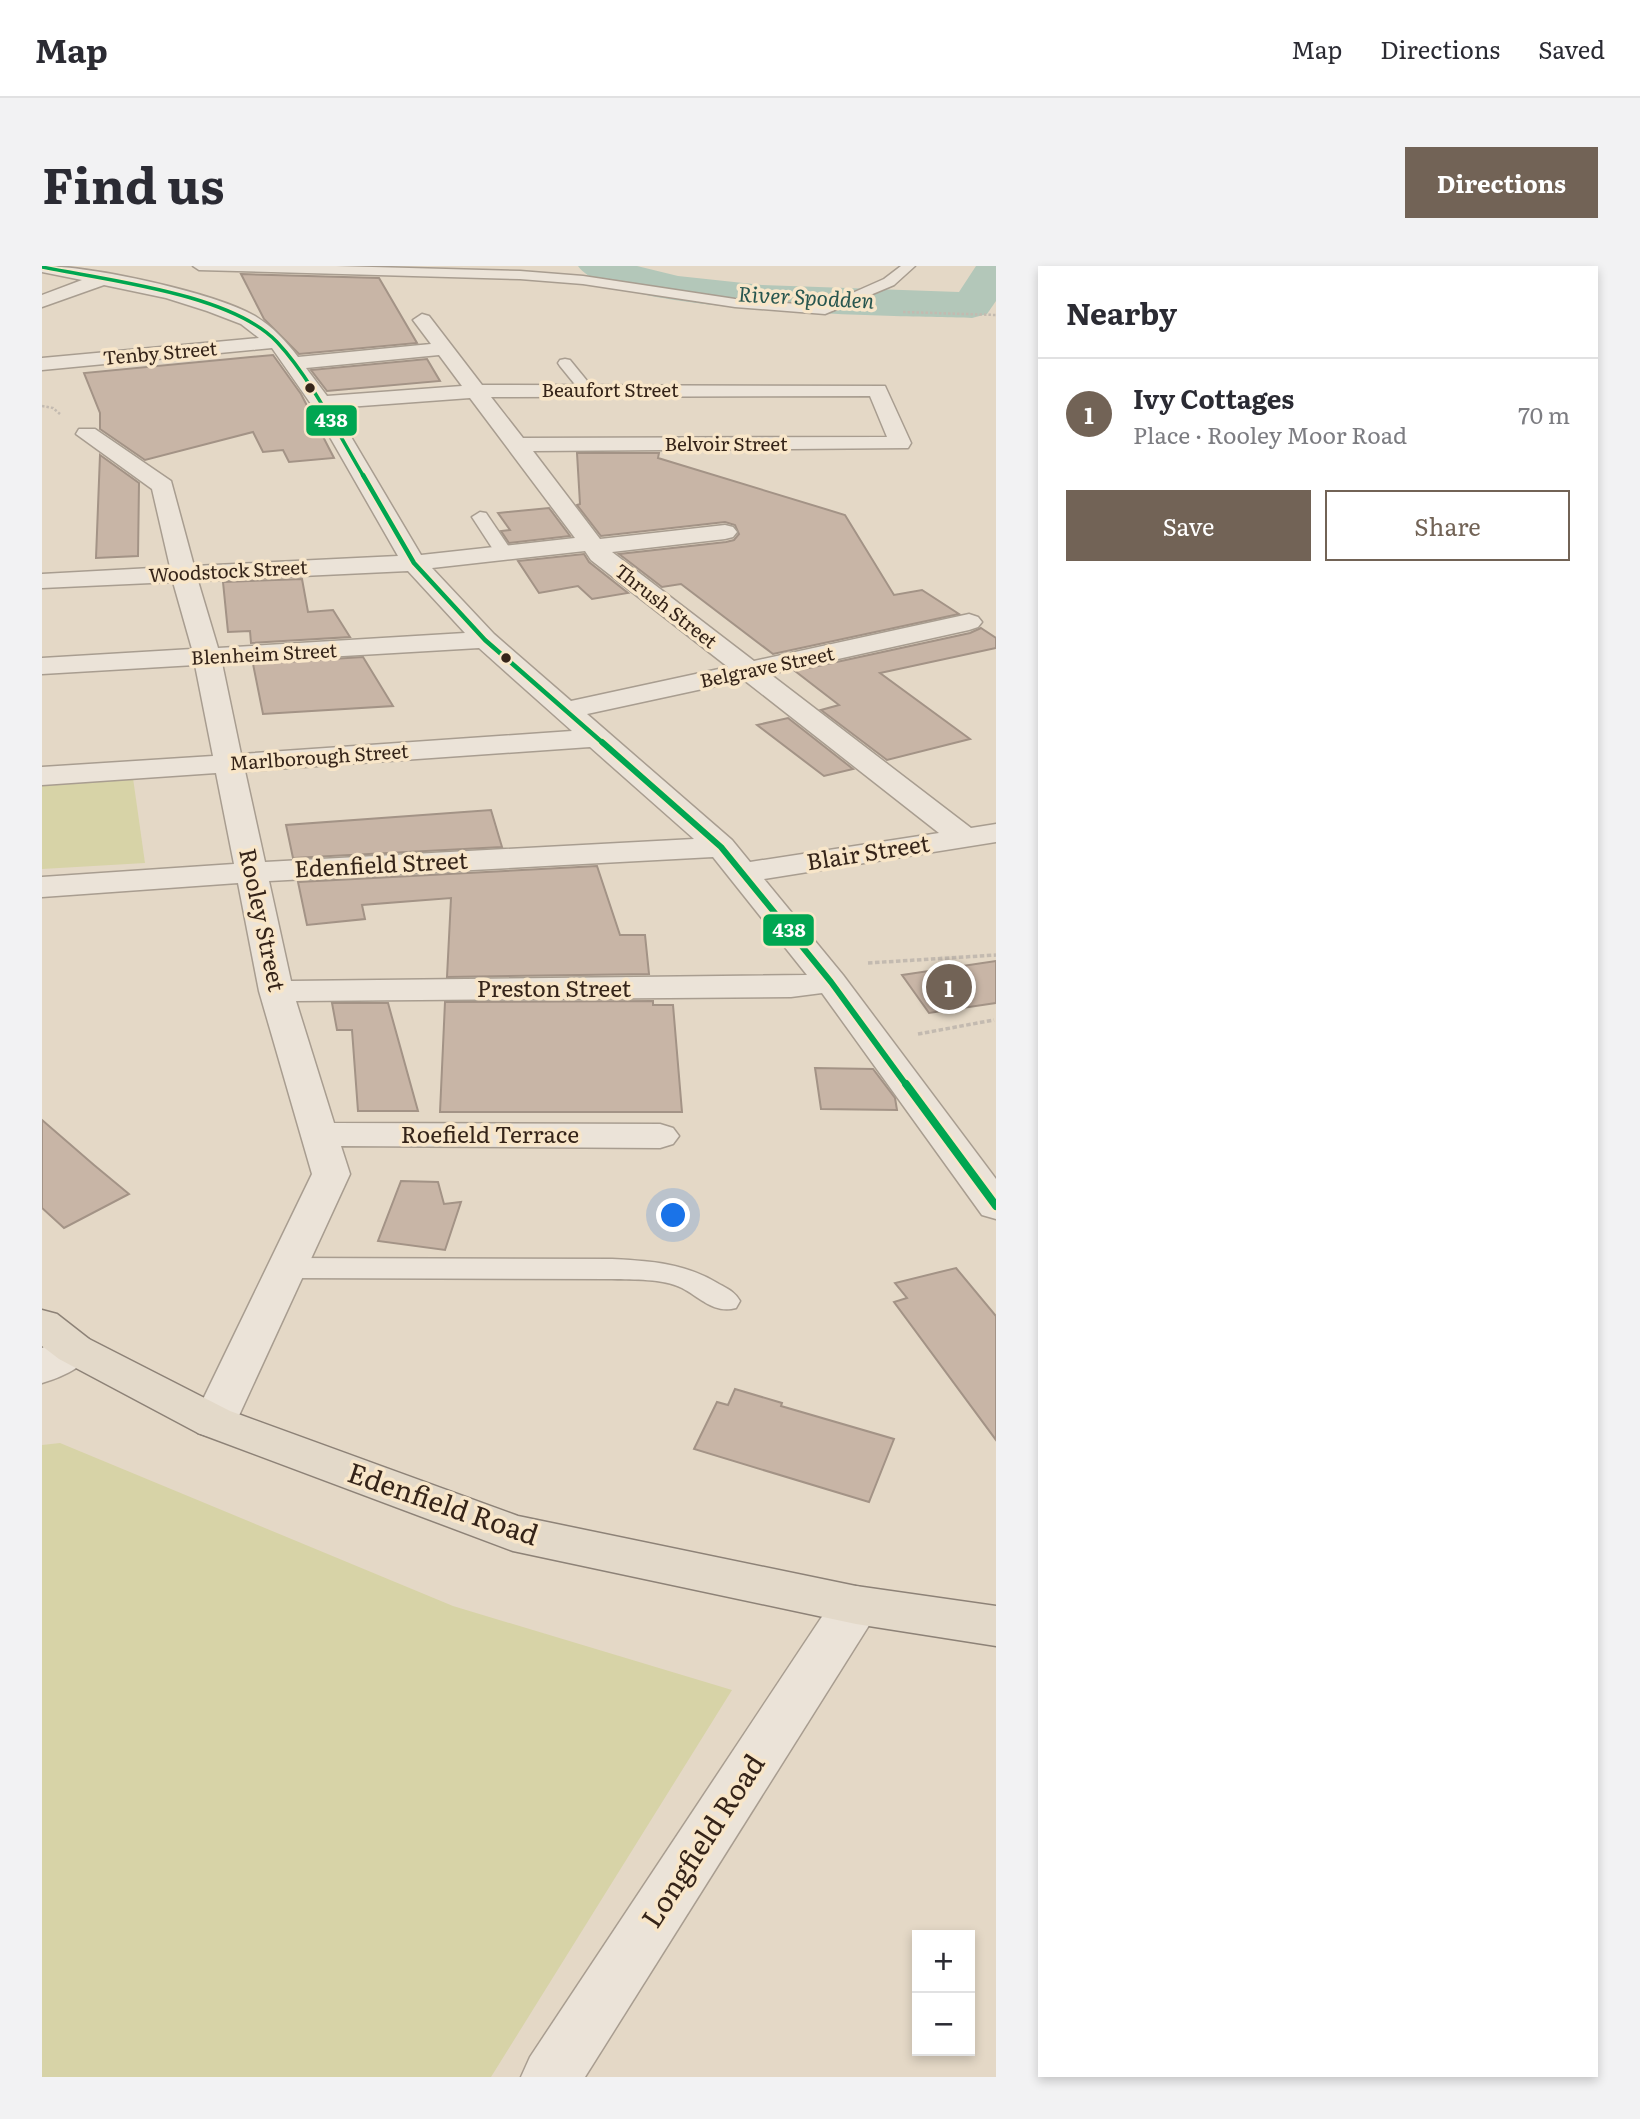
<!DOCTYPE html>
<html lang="en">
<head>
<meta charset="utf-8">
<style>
	:root { --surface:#fff; --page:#f2f2f3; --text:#2b2b33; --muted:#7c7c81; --line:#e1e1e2; --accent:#726356 }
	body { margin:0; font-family:Literata,serif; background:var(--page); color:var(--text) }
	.controls { position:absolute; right:21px; bottom:21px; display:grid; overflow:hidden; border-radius:0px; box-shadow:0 4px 10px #0003 }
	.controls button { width:63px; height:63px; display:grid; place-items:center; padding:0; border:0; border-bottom:2px solid var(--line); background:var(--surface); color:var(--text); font:35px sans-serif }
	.you { position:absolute; left:632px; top:950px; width:24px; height:24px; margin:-18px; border:5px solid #fff; border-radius:50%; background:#1a73e8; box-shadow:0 0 0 10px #1a73e833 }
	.badge { display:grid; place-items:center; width:46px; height:46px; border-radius:50%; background:var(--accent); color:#fff; font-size:23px; font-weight:700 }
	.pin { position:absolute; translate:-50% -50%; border:4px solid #fff; box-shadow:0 2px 7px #0006 }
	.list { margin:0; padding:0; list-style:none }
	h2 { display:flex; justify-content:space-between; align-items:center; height:91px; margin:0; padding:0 28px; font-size:30px }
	h2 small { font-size:23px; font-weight:400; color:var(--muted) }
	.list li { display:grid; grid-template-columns:46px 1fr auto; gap:21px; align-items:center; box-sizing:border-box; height:112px; padding:0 28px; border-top:2px solid var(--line) }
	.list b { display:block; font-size:26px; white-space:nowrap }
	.list p { margin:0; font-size:23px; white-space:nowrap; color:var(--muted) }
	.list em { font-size:23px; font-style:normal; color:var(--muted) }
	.actions { display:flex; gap:14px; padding:21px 28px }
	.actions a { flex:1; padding:16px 0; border:2px solid var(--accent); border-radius:0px; text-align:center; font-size:24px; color:var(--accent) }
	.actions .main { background:var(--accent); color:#fff }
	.map { position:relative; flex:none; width:954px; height:1811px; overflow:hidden; border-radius:0px }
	header { display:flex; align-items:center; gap:42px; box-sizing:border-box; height:98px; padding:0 35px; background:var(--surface); border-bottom:2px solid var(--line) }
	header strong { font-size:33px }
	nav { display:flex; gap:38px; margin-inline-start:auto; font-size:24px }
	.intro { display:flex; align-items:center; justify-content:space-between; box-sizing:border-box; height:168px; padding:0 42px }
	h1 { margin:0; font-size:49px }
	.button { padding:18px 32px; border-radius:0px; background:var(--accent); color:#fff; font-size:24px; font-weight:700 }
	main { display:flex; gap:42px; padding:0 42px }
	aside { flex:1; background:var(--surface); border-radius:0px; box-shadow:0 4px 10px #0003 }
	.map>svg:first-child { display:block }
</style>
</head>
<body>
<header>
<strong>Map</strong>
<nav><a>Map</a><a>Directions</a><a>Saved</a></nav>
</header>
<div class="intro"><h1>Find us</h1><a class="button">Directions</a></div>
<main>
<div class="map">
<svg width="954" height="1811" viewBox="0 0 954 1811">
	<rect width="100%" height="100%" fill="#e4d8c6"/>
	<g fill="#d7d3a7">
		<path d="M91,512L103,597L0,603V518Z"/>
		<path d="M18,1177L411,1340L690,1424L449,1811H0V1179Z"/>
	</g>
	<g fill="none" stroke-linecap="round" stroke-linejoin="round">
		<path fill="#b3c7b9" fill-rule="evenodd" d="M536,0H595L636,10L720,19L917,26L934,0H954V35L945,48L930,52C864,50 569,49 536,0Z"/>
	</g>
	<g fill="#c8b5a6" stroke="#a39386" stroke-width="2">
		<path d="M199,8L337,12L375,77L257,88L222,53Z"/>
		<path d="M231,89L259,128L292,192L247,196L241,184L221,186L211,166L103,194L58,163V147L42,107Z"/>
		<path d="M385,93L398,115L285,125L269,104Z"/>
		<path d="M535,187H617L616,192L803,249L852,329L880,324L917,348L731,388L639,318L620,321L577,288L684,276L692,274L697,268L693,259L683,256L559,270L535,239L538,238Z"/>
		<path d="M58,189L97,217L96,290L54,292Z"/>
		<path d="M507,242L528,270L467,277L459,265L468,264L456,247Z"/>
		<path d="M542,288L547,296L586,327L550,333L536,320L497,327L476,295Z"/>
		<path d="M260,313L266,346L291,344L308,371L209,377L208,365L186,366L181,316Z"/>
		<path d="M939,362L954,372V382L838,407L928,473L845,494L779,444L797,439L753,405L928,367Z"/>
		<path d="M321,391L351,440L221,448L211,398Z"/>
		<path d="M746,452L811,503L782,510L715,459Z"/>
		<path d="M449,544L460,581L251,592L244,559Z"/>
		<path d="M555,600L578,669H603L607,708L405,711L409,632L320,639L323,653L265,659L256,616Z"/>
		<path d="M954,695V737L887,747L860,709Z"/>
		<path d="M611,735V739H631L640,846H398L403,736Z"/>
		<path d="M290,737H346L376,845H316L310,764H295Z"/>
		<path d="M773,802L831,803L853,832L855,844L779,843Z"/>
		<path d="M0,854L52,899L87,928L22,962L0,942Z"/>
		<path d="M359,915L396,916L402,938L419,936L403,984L336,975Z"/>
		<path d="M914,1002L954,1050V1174L852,1036L865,1032L853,1017Z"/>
		<path d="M693,1123L740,1137L739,1140L852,1173L827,1236L652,1183L675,1136L686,1139Z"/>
	</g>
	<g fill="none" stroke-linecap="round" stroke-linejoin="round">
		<defs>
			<g id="lane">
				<path d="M151,0H294L478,5L541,10L693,33L781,40L842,13L859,0H873L852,19L783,48L693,41L541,18L478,13L157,4Z"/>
				<path d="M523,93L528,94L550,121L552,124L550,127H540L518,100L516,97L518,94Z"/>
				<path d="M438,246L444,247L471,287L468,291L462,292L456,291L430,251Z"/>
				<path d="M245,992L570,993C609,995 643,997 677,1018C686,1023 693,1026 698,1035L694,1042C672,1048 659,1032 640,1022C620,1012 592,1014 570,1013L245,1012L235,1009L230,1002L235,995Z"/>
			</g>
			<g id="street">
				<path d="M0,0C49,0 171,26 213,50C231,61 244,75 256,91L389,78L371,54L380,48L387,50L440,119L843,120L869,177L866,182L491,185L558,273L683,259L691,261L695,266L691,271L683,273L570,286L712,395L927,348L936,351L940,356L936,361L927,364L728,408L929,562L954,558V576L722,613L801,709L954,913V953L940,949L780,727L749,731L254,735L292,857L618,858L631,862L637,870L631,878L618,882L299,880L308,908L194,1156L188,1167L172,1172L156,1167L150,1156L270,908L217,725L196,617L0,631V611L192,598L174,507L0,519V501L171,490L153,399L0,408V392L150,383L131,316L0,322V308L128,301L110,223L34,168L37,163H53L129,215L152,300L356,290L269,138L230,82L0,104V92L217,72L199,58L165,45L124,32L62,19L0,41V29L40,14L0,6ZM397,89L420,120L285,130L264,102ZM828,130L845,171L481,172L449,131ZM428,132L533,272L379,289L292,142ZM543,285L549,294L686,401L529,435L452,368L390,302ZM366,305L423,367L176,382L156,315ZM437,382L530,465L199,488L180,397ZM702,414L897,567L708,596L690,574L545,448ZM548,481L652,573L223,596L203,505ZM671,591L765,709L249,715L227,615Z"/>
				<path d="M32,1068L47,1073L53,1083C43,1101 20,1111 0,1117V1082L17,1073Z"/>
				<path d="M814,1320L831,1325L838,1339L831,1353L543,1811H479L488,1791L797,1325Z"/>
			</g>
			<path id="primary" d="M0,1044L15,1048L47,1073L188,1145L476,1250L814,1320L954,1340V1380L814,1358L471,1285L156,1167L17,1093L0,1080Z"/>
		</defs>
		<use href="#lane" stroke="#a89d90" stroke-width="3"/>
		<use href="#street" stroke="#a89d90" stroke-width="3"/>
		<use href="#primary" stroke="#8d8277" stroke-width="3"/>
		<g stroke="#c3bab0" stroke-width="2.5" stroke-dasharray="2.5 2" stroke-linecap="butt">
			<path d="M861,46L954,49"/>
			<path d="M0,140L11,142L18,148"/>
		</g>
		<g stroke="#c3bab0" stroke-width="3.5" stroke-dasharray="4.5 2.5" stroke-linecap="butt">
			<path d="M826,697L954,689"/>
			<path d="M876,768L952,754"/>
		</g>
		<use href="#lane" fill="#ebe3d8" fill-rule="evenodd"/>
		<use href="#street" fill="#ebe3d8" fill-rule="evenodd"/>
		<use href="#primary" fill="#e3d9c9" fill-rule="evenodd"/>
		<defs>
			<path id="bus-1-far3" d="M0,1C64,14 190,28 235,76C268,111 297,169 322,211"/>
			<path id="bus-1-far2" d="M321,209L372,297L443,374L562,478"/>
			<path id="bus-1-far1" d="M560,476L679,581L789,716L865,820"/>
			<path id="bus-1" d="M864,818L954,940"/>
		</defs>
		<use href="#bus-1-far3" stroke="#f8e6c9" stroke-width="6"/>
		<use href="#bus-1-far2" stroke="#f8e6c9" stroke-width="8"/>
		<use href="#bus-1-far1" stroke="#f8e6c9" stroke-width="10"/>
		<use href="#bus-1" stroke="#f8e6c9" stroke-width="13"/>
		<use href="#bus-1-far3" stroke="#00a651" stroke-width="3.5"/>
		<use href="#bus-1-far2" stroke="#00a651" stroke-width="4.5"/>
		<use href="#bus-1-far1" stroke="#00a651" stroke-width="6"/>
		<use href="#bus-1" stroke="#00a651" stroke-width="8"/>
	</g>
	<g fill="#352419" stroke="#f8e6c9" stroke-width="2.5">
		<circle cx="268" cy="122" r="6"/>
		<circle cx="464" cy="392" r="6"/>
	</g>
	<g text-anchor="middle" stroke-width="7" stroke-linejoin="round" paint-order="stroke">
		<g font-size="19" fill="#352419" stroke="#f8e6c9">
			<text transform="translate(118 87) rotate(-5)" y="7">Tenby Street</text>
			<text x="568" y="131">Beaufort Street</text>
			<text x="684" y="185">Belvoir Street</text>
			<text transform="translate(186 305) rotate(-3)" y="7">Woodstock Street</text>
			<text transform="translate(624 340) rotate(38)" y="7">Thrush Street</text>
			<text transform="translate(222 388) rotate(-3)" y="7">Blenheim Street</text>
			<text transform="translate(725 401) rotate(-12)" y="7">Belgrave Street</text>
			<text transform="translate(277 491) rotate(-4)" y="7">Marlborough Street</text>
		</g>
		<g font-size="21" font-style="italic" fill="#27564f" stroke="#f8e6c9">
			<text transform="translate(764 32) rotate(3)" y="7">River Spodden</text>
		</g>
		<g font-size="23" fill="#352419" stroke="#f8e6c9">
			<text transform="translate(826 587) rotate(-9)" y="8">Blair Street</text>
			<text transform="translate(339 599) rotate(-3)" y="8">Edenfield Street</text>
			<text transform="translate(220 654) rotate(78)" y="8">Rooley Street</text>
			<text x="512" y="731">Preston Street</text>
			<text x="448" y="877">Roefield Terrace</text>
		</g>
		<g font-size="28" fill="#352419" stroke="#f8e6c9">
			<text transform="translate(401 1238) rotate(19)" y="10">Edenfield Road</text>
			<text transform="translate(661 1575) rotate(-57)" y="10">Longfield Road</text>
		</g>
	</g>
	<g stroke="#f8e6c9" stroke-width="2.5">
		<rect x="263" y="138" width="53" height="33" rx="7" fill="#00a651"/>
		<rect x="720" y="647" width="53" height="34" rx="7" fill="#00a651"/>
	</g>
	<g font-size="19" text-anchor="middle" font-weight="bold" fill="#fff">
		<text x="289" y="161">438</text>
		<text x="747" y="671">438</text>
	</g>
</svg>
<div class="controls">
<button>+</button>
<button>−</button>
</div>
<div class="you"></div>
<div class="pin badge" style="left:907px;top:721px">1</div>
</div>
<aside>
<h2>Nearby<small></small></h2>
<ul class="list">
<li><span class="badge">1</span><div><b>Ivy Cottages</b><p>Place · Rooley Moor Road</p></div><em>70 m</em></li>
</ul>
<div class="actions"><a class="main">Save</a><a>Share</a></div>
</aside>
</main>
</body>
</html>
